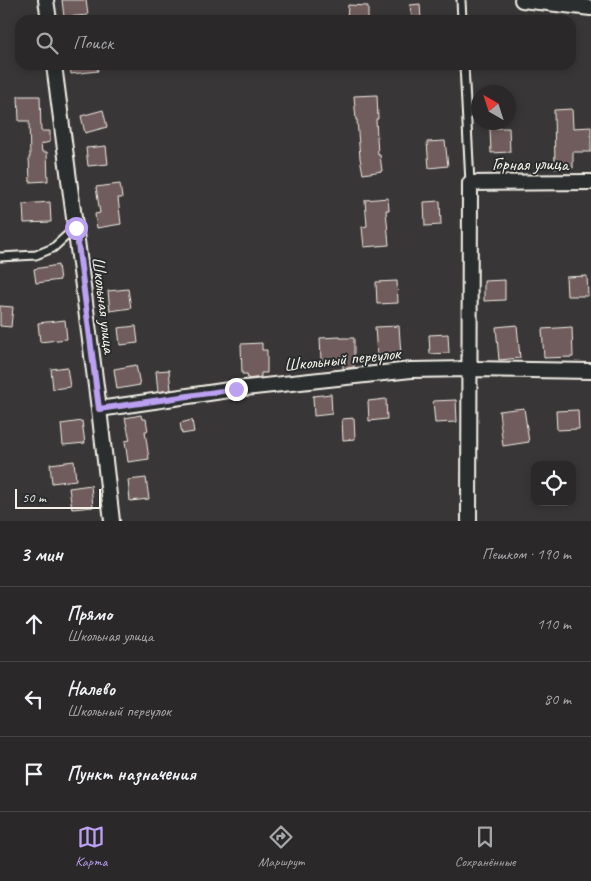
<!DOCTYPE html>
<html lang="ru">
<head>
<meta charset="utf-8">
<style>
	:root { --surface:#2a2829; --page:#363435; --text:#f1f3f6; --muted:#a5a6a8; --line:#464446; --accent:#bca0f2 }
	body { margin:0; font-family:Caveat,sans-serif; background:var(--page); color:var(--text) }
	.controls { position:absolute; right:15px; bottom:15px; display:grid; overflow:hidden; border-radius:10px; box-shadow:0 2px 8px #0003 }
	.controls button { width:45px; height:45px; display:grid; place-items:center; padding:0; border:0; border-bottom:1px solid var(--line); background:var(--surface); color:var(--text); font:25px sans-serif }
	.compass { position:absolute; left:471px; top:85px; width:45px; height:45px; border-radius:50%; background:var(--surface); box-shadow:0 2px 8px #0003; rotate:321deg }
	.scale { position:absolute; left:15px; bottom:12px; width:86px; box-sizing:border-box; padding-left:5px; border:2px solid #f4f1e8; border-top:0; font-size:14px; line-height:18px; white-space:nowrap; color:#f4f1e8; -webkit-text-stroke:4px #2a2d2e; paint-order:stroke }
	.stop { position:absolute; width:15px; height:15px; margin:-11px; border:4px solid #bca0f2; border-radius:50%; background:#fff }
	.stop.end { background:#bca0f2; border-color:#fff; box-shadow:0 1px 5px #0008 }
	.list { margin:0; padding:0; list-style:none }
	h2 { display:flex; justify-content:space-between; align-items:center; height:65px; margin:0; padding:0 20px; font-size:21px }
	h2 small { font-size:16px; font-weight:400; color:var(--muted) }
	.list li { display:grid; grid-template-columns:32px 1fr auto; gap:15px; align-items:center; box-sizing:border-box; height:75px; padding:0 20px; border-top:1px solid var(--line) }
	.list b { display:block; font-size:19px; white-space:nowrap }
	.list p { margin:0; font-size:16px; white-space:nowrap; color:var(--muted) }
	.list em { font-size:16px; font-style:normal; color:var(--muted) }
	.icon { flex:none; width:28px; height:28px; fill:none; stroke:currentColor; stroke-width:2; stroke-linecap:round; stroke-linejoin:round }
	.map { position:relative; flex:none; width:591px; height:521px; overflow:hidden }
	.search { position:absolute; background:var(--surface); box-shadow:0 2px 8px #0003; left:15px; right:15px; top:15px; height:55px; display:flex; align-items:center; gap:12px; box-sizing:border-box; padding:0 18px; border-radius:15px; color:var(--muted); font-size:19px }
	.sheet { height:290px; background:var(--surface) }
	nav { display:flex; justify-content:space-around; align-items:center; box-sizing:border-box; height:70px; border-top:1px solid var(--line); background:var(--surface); font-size:14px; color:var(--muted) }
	nav a { display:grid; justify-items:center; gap:2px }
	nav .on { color:var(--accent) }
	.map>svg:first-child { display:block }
</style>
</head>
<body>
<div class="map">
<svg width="591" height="521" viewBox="0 0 591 521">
	<rect width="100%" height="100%" fill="#383637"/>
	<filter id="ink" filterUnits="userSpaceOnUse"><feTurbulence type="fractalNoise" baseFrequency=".02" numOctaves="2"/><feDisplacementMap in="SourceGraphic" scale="10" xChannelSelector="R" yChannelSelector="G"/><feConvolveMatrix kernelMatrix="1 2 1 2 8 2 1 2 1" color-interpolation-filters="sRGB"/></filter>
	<g filter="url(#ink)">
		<g fill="#6f5c5b" stroke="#f4f1e8">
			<path d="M62,0H86L88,15L64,17Z"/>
			<path d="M420,4L421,20H412L410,5Z"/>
			<path d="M348,5L368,6V20H347Z"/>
			<path d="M70,65H97L98,71L71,74Z"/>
			<path d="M377,95L378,119H376L378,155H380L382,171L363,174L360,158L357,120H356L354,96Z"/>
			<path d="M18,96H40L41,131H50V142L41,144L42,152H47L48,181L30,182L29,157H30L29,121H19Z"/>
			<path d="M572,109L573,128L591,127V152H573V168H555L554,110Z"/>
			<path d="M103,110L107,127L85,133L81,116Z"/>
			<path d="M490,128H509L510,152L491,153Z"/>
			<path d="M445,141L448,166L429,168L427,142Z"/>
			<path d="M106,146L108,164L88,166L86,148Z"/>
			<path d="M120,184L122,198H118L121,224L97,228L95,214L100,213L96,187Z"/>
			<path d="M388,198L389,210H386L389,245L364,247L362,227L367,226L365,200Z"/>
			<path d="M440,201L441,225L425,226L424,202Z"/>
			<path d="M50,202L51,222L24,223L23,204Z"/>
			<path d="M58,265L60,280L36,283L34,269Z"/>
			<path d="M587,276L588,296H567L566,277Z"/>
			<path d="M505,280V300L484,301V281Z"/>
			<path d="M397,281L398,303L377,304L376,282Z"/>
			<path d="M128,289L131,308L110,311L108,291Z"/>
			<path d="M0,306L13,307L11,327L0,326Z"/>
			<path d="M65,320L67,339L40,342L38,323Z"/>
			<path d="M517,325L520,358L499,360L496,327Z"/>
			<path d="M136,326L138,343L120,345L118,328Z"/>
			<path d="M399,326L401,355L377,356L375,327Z"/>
			<path d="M572,327L573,357L544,358L542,329Z"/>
			<path d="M448,334L449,353L430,354L429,335Z"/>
			<path d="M340,337V338H354V367L343,369V359L321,360L320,338Z"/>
			<path d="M262,343V350H267V373H261V377L248,379L247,374H242L241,344Z"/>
			<path d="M136,365L140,385L117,389L114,369Z"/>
			<path d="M67,367L70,387L53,389L51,369Z"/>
			<path d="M169,370L171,390L158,392L156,371Z"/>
			<path d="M331,394L332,414L314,416L313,396Z"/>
			<path d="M386,399L387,419L369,421L368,401Z"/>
			<path d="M456,400L457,422L435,423L433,401Z"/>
			<path d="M524,408L529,442L503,446L499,411Z"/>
			<path d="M578,410L579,429L557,430L556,411Z"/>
			<path d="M141,415L142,419H146L148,431H145L149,459L128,462L125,441L130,440L125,418Z"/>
			<path d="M354,418L355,439L343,440L342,419Z"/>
			<path d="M192,420L194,432L182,434L180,423Z"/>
			<path d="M82,421L85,443L63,445L61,424Z"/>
			<path d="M74,461L76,480L52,483L50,464Z"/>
			<path d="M146,478L149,499L130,501L128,480Z"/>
			<path d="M91,485L93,507L72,509L69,488Z"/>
		</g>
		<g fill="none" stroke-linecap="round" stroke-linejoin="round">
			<defs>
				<g id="lane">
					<path d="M461,0L462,20"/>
					<path d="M464,65L470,183"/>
					<path d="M0,257L36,255L53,248L75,228"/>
				</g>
				<g id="street">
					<path d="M46,0L49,20"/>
					<path d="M522,0L591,8"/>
					<path d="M54,65L99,409L112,521"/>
					<path d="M99,409L236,389L411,370L470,369L591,371"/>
					<path d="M469,521L470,183L591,182"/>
				</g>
			</defs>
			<use href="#lane" stroke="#f4f1e8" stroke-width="11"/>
			<use href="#street" stroke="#f4f1e8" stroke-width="18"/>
			<use href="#lane" stroke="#2a2d2e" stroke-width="7"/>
			<use href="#street" stroke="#2a2d2e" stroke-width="14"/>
		</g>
	</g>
	<g fill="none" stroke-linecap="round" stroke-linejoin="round" filter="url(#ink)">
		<path stroke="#bca0f2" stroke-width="6" d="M76,228L99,409L236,389"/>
	</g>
	<g text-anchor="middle" stroke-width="4" stroke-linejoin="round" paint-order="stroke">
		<g font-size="18" fill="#f4f1e8" stroke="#2a2d2e">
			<text x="530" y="170">Горная улица</text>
			<text transform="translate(104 305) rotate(83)" y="6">Школьная улица</text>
			<text transform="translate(342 359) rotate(-6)" y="6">Школьный переулок</text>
		</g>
	</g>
</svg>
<div class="controls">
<button><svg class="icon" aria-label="locate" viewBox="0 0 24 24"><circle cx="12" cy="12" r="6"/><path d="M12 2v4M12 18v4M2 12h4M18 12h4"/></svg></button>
</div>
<svg class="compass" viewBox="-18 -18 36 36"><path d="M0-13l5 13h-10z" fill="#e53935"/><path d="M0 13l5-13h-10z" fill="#a5a6a8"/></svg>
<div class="scale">50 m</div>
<div class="stop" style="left:76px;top:228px"></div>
<div class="stop end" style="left:236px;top:389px"></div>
<div class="search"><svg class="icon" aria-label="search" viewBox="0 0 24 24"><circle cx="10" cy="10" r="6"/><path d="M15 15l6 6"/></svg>Поиск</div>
</div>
<section class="sheet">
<h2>3 мин<small>Пешком · 190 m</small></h2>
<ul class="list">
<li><svg class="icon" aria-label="ahead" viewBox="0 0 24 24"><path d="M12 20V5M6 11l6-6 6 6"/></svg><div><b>Прямо</b><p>Школьная улица</p></div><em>110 m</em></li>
<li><svg class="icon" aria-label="left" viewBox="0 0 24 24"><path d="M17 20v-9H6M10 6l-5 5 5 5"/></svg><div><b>Налево</b><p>Школьный переулок</p></div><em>80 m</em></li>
<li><svg class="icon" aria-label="arrive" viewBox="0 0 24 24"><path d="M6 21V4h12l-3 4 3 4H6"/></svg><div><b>Пункт назначения</b></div></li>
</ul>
</section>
<nav>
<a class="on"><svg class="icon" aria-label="map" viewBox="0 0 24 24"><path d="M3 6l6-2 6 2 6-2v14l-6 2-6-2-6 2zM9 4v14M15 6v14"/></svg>Карта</a>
<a><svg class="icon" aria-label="directions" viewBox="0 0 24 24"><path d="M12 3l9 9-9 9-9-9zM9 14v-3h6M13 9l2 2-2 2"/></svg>Маршрут</a>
<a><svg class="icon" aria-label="saved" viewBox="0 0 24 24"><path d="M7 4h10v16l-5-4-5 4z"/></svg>Сохранённые</a>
</nav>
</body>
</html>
